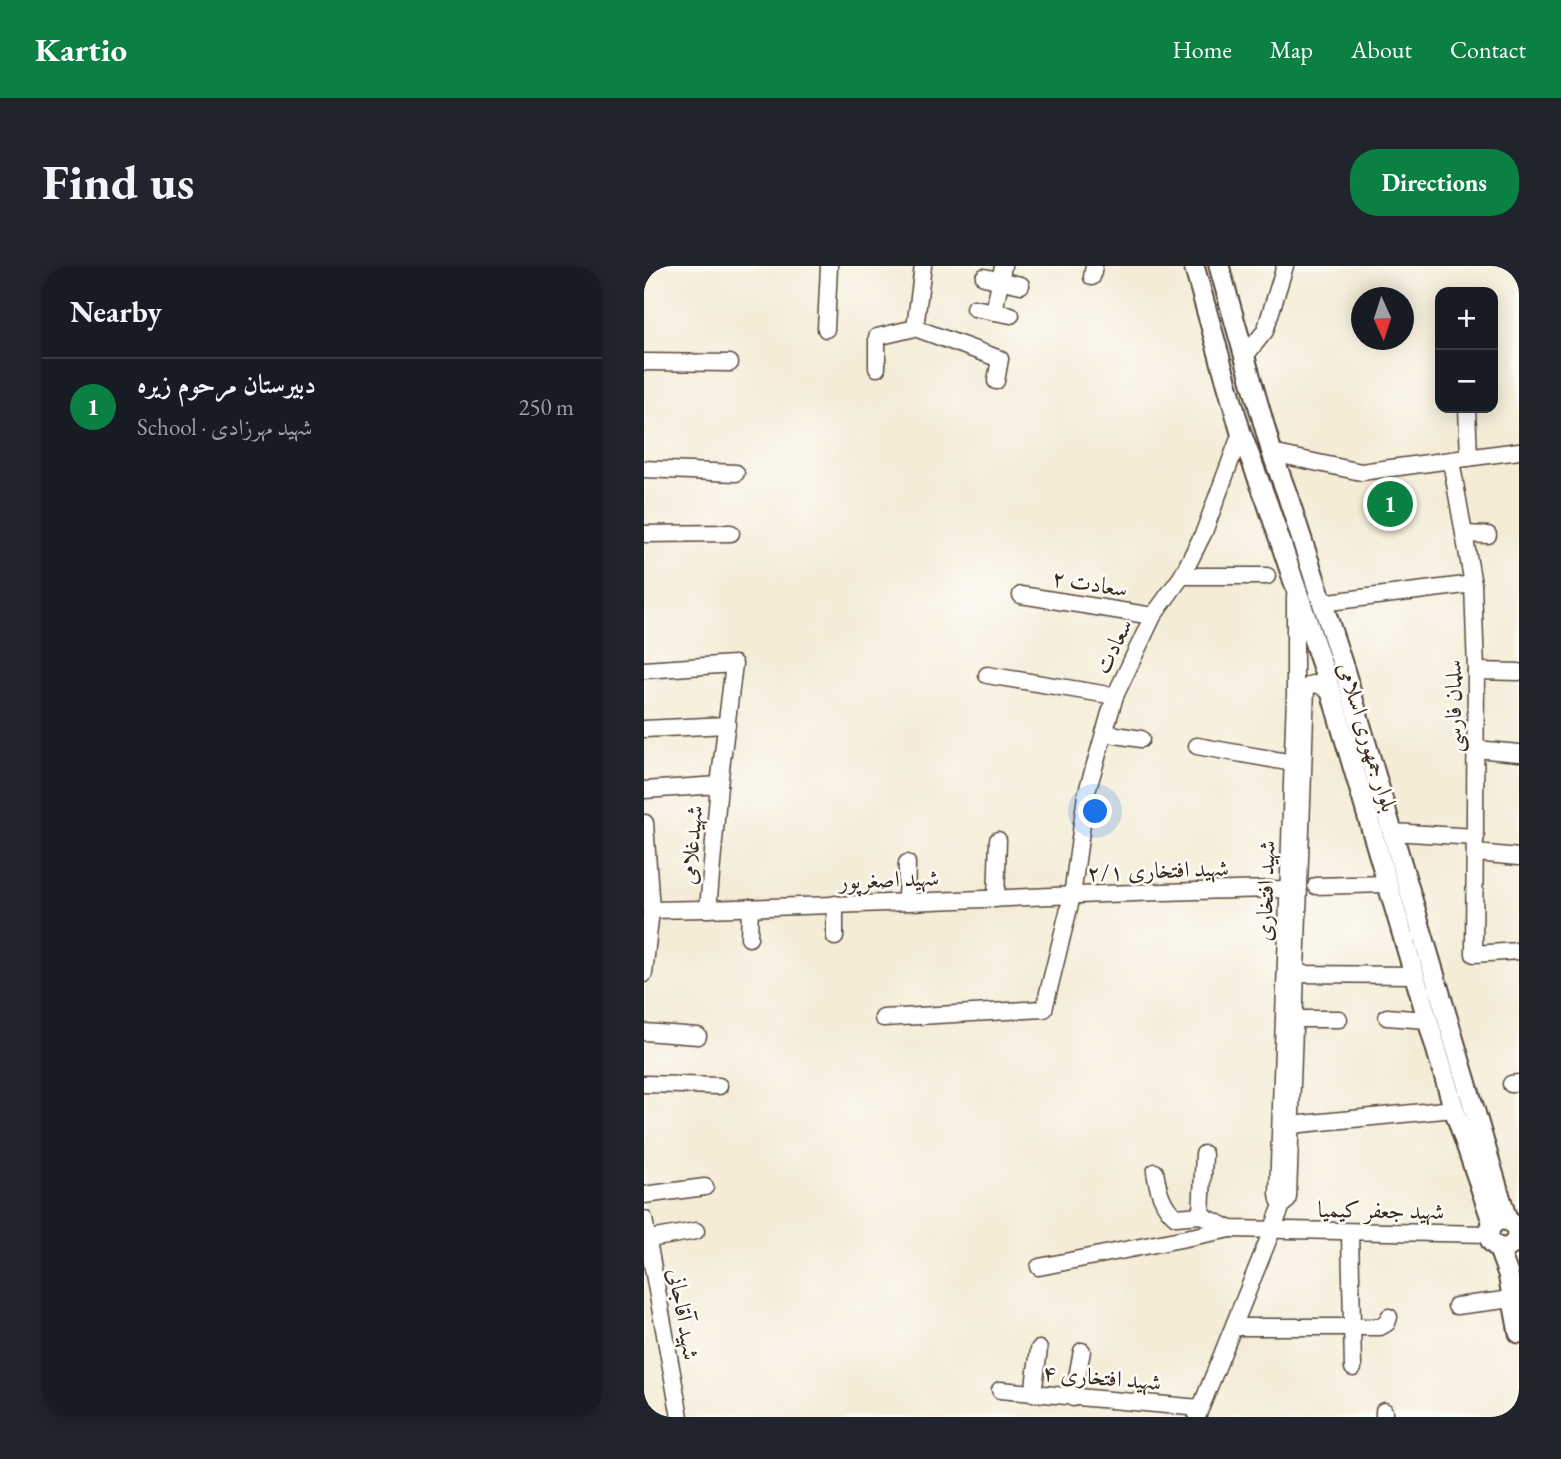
<!DOCTYPE html>
<html lang="en">
<head>
<meta charset="utf-8">
<style>
	:root { --surface:#171b24; --page:#20242c; --text:#f1f3f6; --muted:#9ea1a6; --line:#363941; --accent:#0b8043 }
	body { margin:0; font-family:"EB Garamond",Amiri,serif; background:var(--page); color:var(--text) }
	.controls { position:absolute; right:21px; top:21px; display:grid; overflow:hidden; border-radius:14px; box-shadow:0 4px 18px #0003 }
	.controls button { width:63px; height:63px; display:grid; place-items:center; padding:0; border:0; border-bottom:2px solid var(--line); background:var(--surface); color:var(--text); font:35px sans-serif }
	.compass { position:absolute; left:707px; top:21px; width:63px; height:63px; border-radius:50%; background:var(--surface); box-shadow:0 4px 18px #0003; rotate:177deg }
	.you { position:absolute; left:452px; top:546px; width:24px; height:24px; margin:-18px; border:5px solid #fff; border-radius:50%; background:#1a73e8; box-shadow:0 0 0 10px #1a73e833 }
	.badge { display:grid; place-items:center; width:46px; height:46px; border-radius:50%; background:var(--accent); color:#fff; font-size:23px; font-weight:700 }
	.pin { position:absolute; translate:-50% -50%; border:4px solid #fff; box-shadow:0 2px 7px #0006 }
	.list { margin:0; padding:0; list-style:none }
	h2 { display:flex; justify-content:space-between; align-items:center; height:91px; margin:0; padding:0 28px; font-size:30px }
	h2 small { font-size:23px; font-weight:400; color:var(--muted) }
	.list li { display:grid; grid-template-columns:46px 1fr auto; gap:21px; align-items:center; box-sizing:border-box; height:98px; padding:0 28px; border-top:2px solid var(--line) }
	.list b { display:block; font-size:26px; white-space:nowrap }
	.list p { margin:0; font-size:23px; white-space:nowrap; color:var(--muted) }
	.list em { font-size:23px; font-style:normal; color:var(--muted) }
	.map { position:relative; flex:none; width:875px; height:1151px; overflow:hidden; border-radius:28px }
	header { display:flex; align-items:center; gap:42px; box-sizing:border-box; height:98px; padding:0 35px; background:var(--accent); color:#fff }
	header strong { font-size:33px }
	nav { display:flex; gap:38px; margin-inline-start:auto; font-size:24px }
	.intro { display:flex; align-items:center; justify-content:space-between; box-sizing:border-box; height:168px; padding:0 42px }
	h1 { margin:0; font-size:49px }
	.button { padding:18px 32px; border-radius:28px; background:var(--accent); color:#fff; font-size:24px; font-weight:700 }
	main { display:flex; gap:42px; padding:0 42px }
	aside { flex:1; background:var(--surface); border-radius:28px; box-shadow:0 4px 18px #0003 }
	.map>svg:first-child { display:block }
</style>
</head>
<body>
<header>
<strong>Kartio</strong>
<nav><a>Home</a><a>Map</a><a>About</a><a>Contact</a></nav>
</header>
<div class="intro"><h1>Find us</h1><a class="button">Directions</a></div>
<main>
<aside>
<h2>Nearby<small></small></h2>
<ul class="list">
<li><span class="badge">1</span><div><b>دبیرستان مرحوم زیره</b><p>School · شهید مهرزادی</p></div><em>250 m</em></li>
</ul>
</aside>
<div class="map">
<svg width="875" height="1151" viewBox="0 0 875 1151">
	<rect width="100%" height="100%" fill="#fdfcf7"/>
	<filter id="ink" filterUnits="userSpaceOnUse"><feTurbulence type="fractalNoise" baseFrequency=".0143" numOctaves="2"/><feDisplacementMap in="SourceGraphic" scale="14" xChannelSelector="R" yChannelSelector="G"/><feConvolveMatrix kernelMatrix="1 2 1 2 8 2 1 2 1" color-interpolation-filters="sRGB"/></filter>
	<filter id="wash" filterUnits="userSpaceOnUse"><feTurbulence type="fractalNoise" baseFrequency=".00686" numOctaves="4" result="noise"/><feDisplacementMap in="SourceGraphic" scale="28" xChannelSelector="R" yChannelSelector="G"/><feGaussianBlur stdDeviation="1.57" result="paint"/><feColorMatrix in="noise" values="0 0 0 0 0 0 0 0 0 0 0 0 0 0 0 0 0 1.4 0 .05"/><feComposite in="paint" operator="in"/></filter>
	<g filter="url(#wash)">
		<rect width="100%" height="100%" fill="#f4ecd7"/>
	</g>
	<g filter="url(#ink)">
		<g fill="none" stroke-linecap="round" stroke-linejoin="round">
			<defs>
				<g id="minor">
					<path d="M279,0L271,62L356,93L352,115"/>
					<path d="M340,11L377,19"/>
					<path d="M448,11L450,0"/>
					<path d="M330,42L367,49"/>
					<path d="M350,46L359,0"/>
					<path d="M182,63L185,0"/>
					<path d="M601,90L621,65L641,0"/>
					<path d="M0,96L86,97"/>
					<path d="M233,102V71L271,62"/>
					<path d="M823,142L825,192"/>
					<path d="M628,187L717,206L875,185"/>
					<path d="M807,195L829,318L832,405L830,688L875,685"/>
					<path d="M0,203L92,207"/>
					<path d="M0,268L87,267"/>
					<path d="M820,268L844,269"/>
					<path d="M538,310H623"/>
					<path d="M377,329L509,350"/>
					<path d="M651,330V429L634,928L635,934L639,937L643,935L644,931L662,422L668,418L675,419L687,426"/>
					<path d="M677,337L829,318"/>
					<path d="M0,404L90,398L75,519L64,643"/>
					<path d="M832,405L875,406"/>
					<path d="M343,409L471,430"/>
					<path d="M0,463L83,459"/>
					<path d="M460,467L497,473"/>
					<path d="M553,480L649,497"/>
					<path d="M832,483L875,487"/>
					<path d="M0,524L75,519"/>
					<path d="M1,557L7,644"/>
					<path d="M748,566L832,571"/>
					<path d="M832,587L875,591"/>
					<path d="M672,620L742,618"/>
					<path d="M352,633L354,574"/>
					<path d="M262,636L263,597"/>
					<path d="M191,671V638"/>
					<path d="M105,672L106,641"/>
					<path d="M0,708L7,644C219,641 432,626 644,623"/>
					<path d="M652,708L770,709"/>
					<path d="M743,751L783,754"/>
					<path d="M239,752L400,743L428,630L442,529L471,430L509,350L538,310L560,266L597,167"/>
					<path d="M650,753H695"/>
					<path d="M0,766L54,770"/>
					<path d="M0,818L75,820"/>
					<path d="M867,818L875,817"/>
					<path d="M647,859L810,843"/>
					<path d="M560,888L557,949L587,963L845,968"/>
					<path d="M511,906C514,923 518,940 532,951L557,949"/>
					<path d="M0,929L61,921"/>
					<path d="M0,953L36,1151"/>
					<path d="M873,963L875,964"/>
					<path d="M706,967L709,1102"/>
					<path d="M0,974L52,965"/>
					<path d="M395,1001L587,963"/>
					<path d="M812,1040L869,1033"/>
					<path d="M591,1061H736L743,1057L745,1051"/>
					<path d="M356,1124L556,1142"/>
					<path d="M389,1128L395,1083"/>
					<path d="M429,1132L438,1085"/>
					<path d="M553,1151L639,937"/>
					<path d="M740,1151V1145"/>
				</g>
				<g id="major">
					<path d="M550,0L597,167L623,236L687,426L810,843L849,958"/>
					<path d="M575,0L628,187L643,228L700,403L863,954"/>
					<circle cx="859" cy="968" r="14"/>
					<path d="M854,981L864,1008L875,1067"/>
				</g>
			</defs>
			<use href="#minor" stroke="#57473a" stroke-width="19"/>
			<use href="#major" stroke="#57473a" stroke-width="23"/>
			<use href="#minor" stroke="#fff" stroke-width="16"/>
			<use href="#major" stroke="#fff" stroke-width="19"/>
		</g>
	</g>
	<g text-anchor="middle" stroke-width="5" stroke-linejoin="round" paint-order="stroke">
		<g font-size="23" fill="#3b2a1e" stroke="#fdfcf7">
			<text transform="translate(446 317) rotate(9)" y="8">سعادت ۲</text>
			<text transform="translate(469 380) rotate(-64)" y="8">سعادت</text>
			<text transform="translate(809 440) rotate(-90)" y="8">سلمان فارسی</text>
			<text transform="translate(724 471) rotate(73)" y="8">بلوار جمهوری اسلامی</text>
			<text transform="translate(47 579) rotate(-85)" y="8">شهیدغلامی</text>
			<text transform="translate(514 604) rotate(-2)" y="8">شهید افتخاری ۲/۱</text>
			<text transform="translate(245 613) rotate(-2)" y="8">شهید اصغرپور</text>
			<text transform="translate(621 625) rotate(-88)" y="8">شهید افتخاری</text>
			<text transform="translate(737 944) rotate(1)" y="8">شهید جعفر کیمیا</text>
			<text transform="translate(40 1048) rotate(80)" y="8">شهید آقاجانی</text>
			<text transform="translate(458 1111) rotate(5)" y="8">شهید افتخاری ۴</text>
		</g>
	</g>
</svg>
<div class="controls">
<button>+</button>
<button>−</button>
</div>
<svg class="compass" viewBox="-18 -18 36 36"><path d="M0-13l5 13h-10z" fill="#e53935"/><path d="M0 13l5-13h-10z" fill="#9ea1a6"/></svg>
<div class="you"></div>
<div class="pin badge" style="left:746px;top:238px">1</div>
</div>
</main>
</body>
</html>
